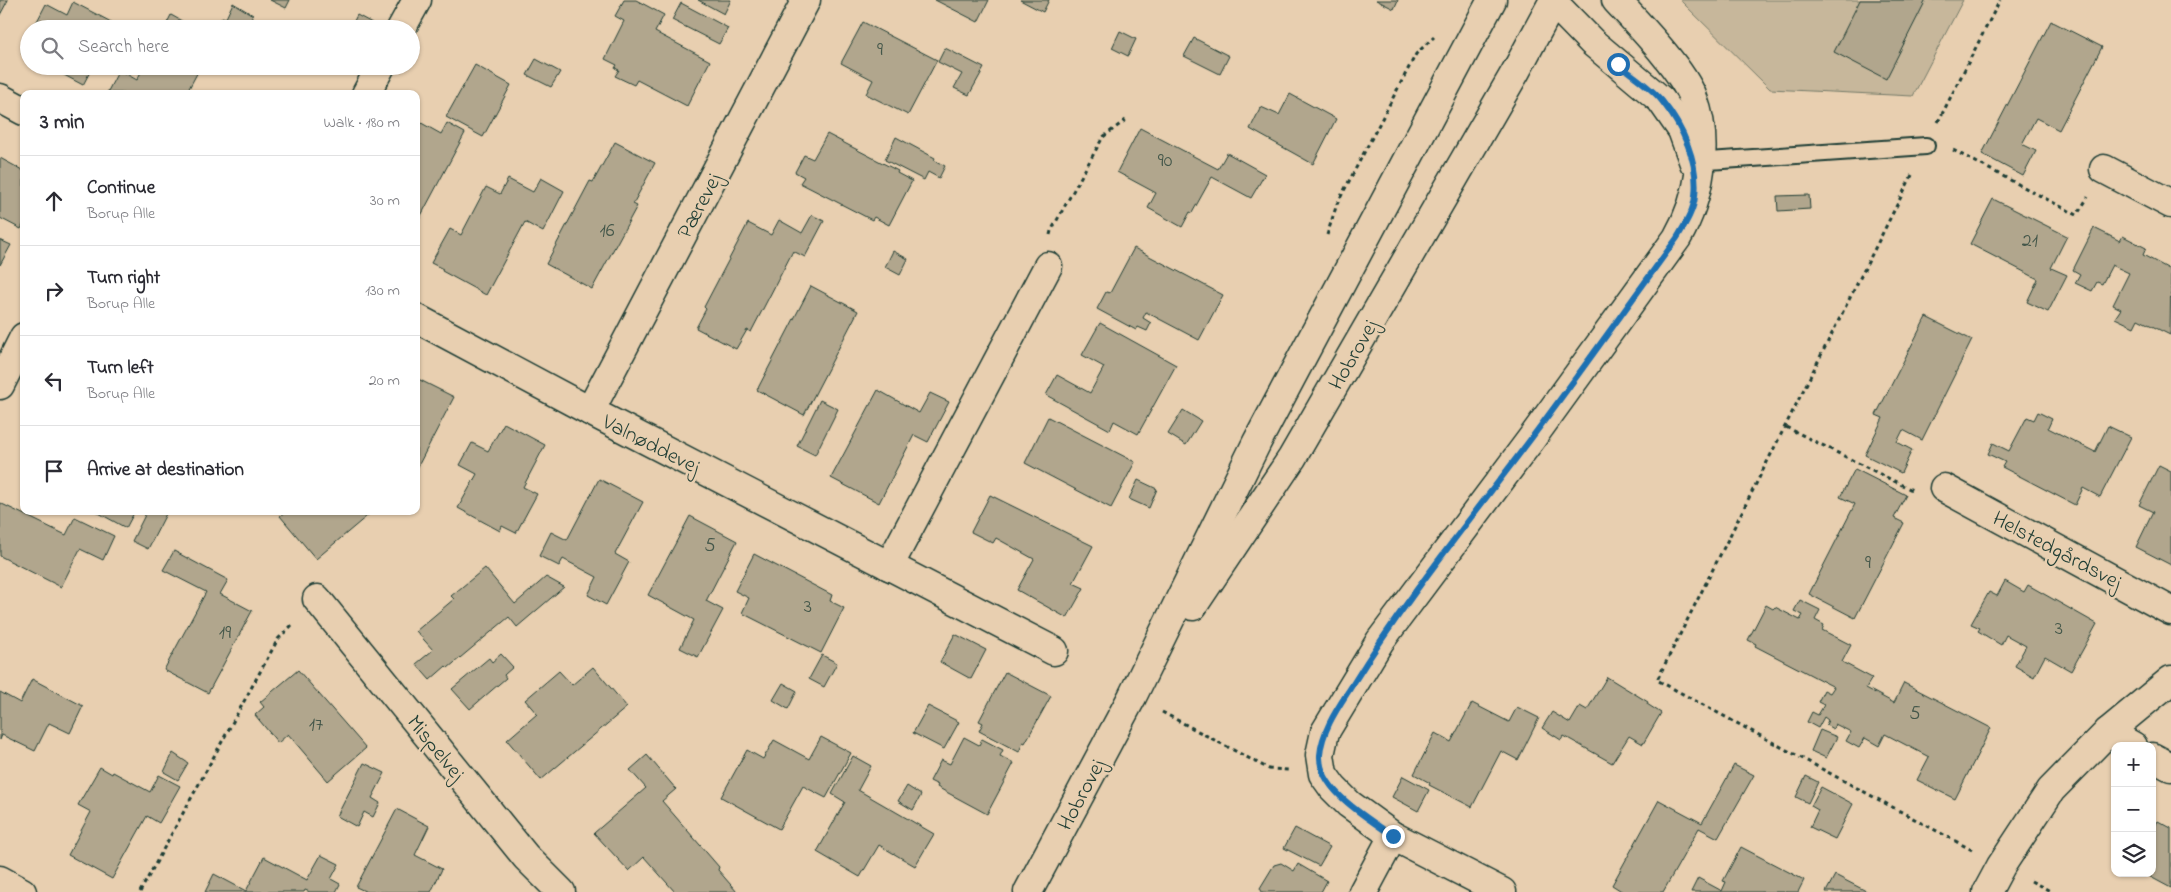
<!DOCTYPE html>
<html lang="en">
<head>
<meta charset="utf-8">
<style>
	:root { --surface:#fff; --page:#f7f7f7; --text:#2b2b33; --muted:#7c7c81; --line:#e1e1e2 }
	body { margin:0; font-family:"Indie Flower",sans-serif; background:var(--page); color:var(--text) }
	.controls { position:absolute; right:15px; bottom:15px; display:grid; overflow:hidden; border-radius:10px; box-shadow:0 1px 4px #0004 }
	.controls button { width:45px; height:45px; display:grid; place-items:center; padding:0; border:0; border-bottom:1px solid var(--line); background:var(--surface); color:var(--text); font:25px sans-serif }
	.stop { position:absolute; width:15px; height:15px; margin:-11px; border:4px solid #1f6fb2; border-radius:50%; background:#fff }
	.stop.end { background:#1f6fb2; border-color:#fff; box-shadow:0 1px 5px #0008 }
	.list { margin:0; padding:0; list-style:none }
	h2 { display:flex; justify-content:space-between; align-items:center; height:65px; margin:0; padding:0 20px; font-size:21px }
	h2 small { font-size:16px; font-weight:400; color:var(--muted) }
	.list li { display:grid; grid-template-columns:32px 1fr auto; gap:15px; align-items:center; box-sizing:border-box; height:90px; padding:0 20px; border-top:1px solid var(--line) }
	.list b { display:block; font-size:19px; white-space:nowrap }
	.list p { margin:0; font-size:16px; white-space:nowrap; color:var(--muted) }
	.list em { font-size:16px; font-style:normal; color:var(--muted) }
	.icon { flex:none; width:28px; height:28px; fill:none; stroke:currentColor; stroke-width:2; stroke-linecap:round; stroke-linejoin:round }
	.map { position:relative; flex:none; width:2171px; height:892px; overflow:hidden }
	.search { position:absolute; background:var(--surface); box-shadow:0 1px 4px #0004; left:20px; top:20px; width:400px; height:55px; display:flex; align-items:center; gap:12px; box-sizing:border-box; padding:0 18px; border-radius:28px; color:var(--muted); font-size:19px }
	.panel { position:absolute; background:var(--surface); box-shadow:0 1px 4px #0004; left:20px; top:90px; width:400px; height:425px; border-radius:10px }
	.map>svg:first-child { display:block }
</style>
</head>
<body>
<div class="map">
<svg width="2171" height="892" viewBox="0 0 2171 892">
	<rect width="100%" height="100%" fill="#e8cfb0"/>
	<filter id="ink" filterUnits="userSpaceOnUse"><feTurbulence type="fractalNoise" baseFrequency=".02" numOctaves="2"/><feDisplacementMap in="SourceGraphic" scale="10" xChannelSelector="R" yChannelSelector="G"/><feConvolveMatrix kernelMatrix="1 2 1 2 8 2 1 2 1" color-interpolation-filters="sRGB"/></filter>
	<g filter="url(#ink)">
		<path fill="#c7b79b" stroke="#737a68" d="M1680,0H1963L1913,96L1770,89Z"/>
		<g fill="#b1a68d" stroke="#1f3d34">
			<path d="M0,0H8L0,15Z"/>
			<path d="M270,0H290L286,8Z"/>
			<path d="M624,0H636L664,15L655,32L710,61L687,106L637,80L634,85L615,76L619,70L615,68L617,65L605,59L624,21L615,16Z"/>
			<path d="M698,0H731L724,14Z"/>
			<path d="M935,0H989L978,22Z"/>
			<path d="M1020,0H1049L1043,12Z"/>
			<path d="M1376,0H1398L1394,9Z"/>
			<path d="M1860,0H1926L1886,79L1834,52Z"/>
			<path d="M73,2L115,24L113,29H33L46,4L67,15Z"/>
			<path d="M233,3L253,15L247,29H216L222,17L226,18Z"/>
			<path d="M681,3L728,28L719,44L672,20Z"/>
			<path d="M171,15L196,29H164Z"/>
			<path d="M357,15L372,23L369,29H350Z"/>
			<path d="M2051,21L2102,47L2059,130L2036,118L2022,144L2036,151L2023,176L1982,154Z"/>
			<path d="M863,22L937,60L908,115L866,94L873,80L841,63Z"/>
			<path d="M1120,31L1136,39L1128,56L1112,48Z"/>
			<path d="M29,37V57L21,53Z"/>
			<path d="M1194,38L1229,56L1220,74L1184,56Z"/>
			<path d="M945,48L984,68L969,95L954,88L962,74L938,62Z"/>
			<path d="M536,59L560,72L551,87L527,75Z"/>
			<path d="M475,65L511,85L483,137L446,117Z"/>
			<path d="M47,66H93L83,85Z"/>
			<path d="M144,66H201L186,94L107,93L119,70L137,80Z"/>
			<path d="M1290,94L1336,119L1313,164L1250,129L1261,107L1279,115Z"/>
			<path d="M416,120L441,134L447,123L465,133L416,225Z"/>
			<path d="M1140,128L1218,169L1227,153L1265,174L1251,198L1212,177L1192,213L1190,212L1182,227L1148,208L1156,193L1117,172Z"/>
			<path d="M827,134L898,171L897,173L912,181L889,225L874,217L872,220L800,183L804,177L795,172L804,155L813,159Z"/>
			<path d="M896,137L935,158L934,160L945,166L939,178L928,172L924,180L885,160Z"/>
			<path d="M615,142L655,163L633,204L637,206L592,289L546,264L590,181L593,182Z"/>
			<path d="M0,158L24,171V223L21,229L0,218Z"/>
			<path d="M541,178L564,191L543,232L525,222L486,295L442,271L443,269L431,263L450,229L461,235L486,187L500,194L508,179L533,192Z"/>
			<path d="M1809,195L1810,209L1778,211L1777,196Z"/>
			<path d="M1993,199L2067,236L2051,268L2067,275L2048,312L2027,302L2038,279L1970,244Z"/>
			<path d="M812,215L824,221L805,257L793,251L751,332L747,330L736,349L696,328L706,309L704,307L748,223L771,235L779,220L802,233Z"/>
			<path d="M2094,228L2120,241L2123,236L2146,248L2143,255L2171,270L2170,335L2138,319L2134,327L2115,318L2121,309L2113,305L2129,273L2112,265L2102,284L2097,282L2092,291L2075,283L2080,274L2073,270Z"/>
			<path d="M0,240L11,245L0,265Z"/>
			<path d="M1134,248L1223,295L1199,340L1146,312L1143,318L1151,323L1147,331L1138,327L1136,330L1097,309L1106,292L1110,293Z"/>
			<path d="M893,251L908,259L900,275L885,267Z"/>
			<path d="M811,286L858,311L804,415L757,390Z"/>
			<path d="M1926,317L1972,340L1922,440L1903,430L1897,442L1912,450L1901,473L1865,455L1883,418L1876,415Z"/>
			<path d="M1100,323L1176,365L1138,434L1114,421L1110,430L1046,395L1057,375L1090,393L1104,367L1082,355Z"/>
			<path d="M416,378L454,397L416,470Z"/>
			<path d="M878,390L919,413L930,393L949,402L928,442L914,435L879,503L831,478Z"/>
			<path d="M820,400L838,409L815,455L797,446Z"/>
			<path d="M1183,410L1201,421L1186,445L1168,434Z"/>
			<path d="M2038,412L2052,419L2048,428L2095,452L2108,426L2131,437L2100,497L2083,488L2075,505L2002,467L2005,462L1988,454L1993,443L2009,451L2027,417L2034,420Z"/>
			<path d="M1048,417L1135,462L1111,508L1025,463Z"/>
			<path d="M504,423L545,445L523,487L537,494L516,533L502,526L500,531L458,508L477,474L460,465L472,443L488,451Z"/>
			<path d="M2159,465L2171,471V565L2136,547L2153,512L2139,505Z"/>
			<path d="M1855,469L1906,495L1894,518L1904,523L1855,618L1809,594L1855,504L1840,497Z"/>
			<path d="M599,479L643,502L615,554L629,562L606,605L588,595L597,577L563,559L559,566L539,556L551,532L567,540Z"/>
			<path d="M1138,480L1157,489L1149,508L1129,499Z"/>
			<path d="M990,495L1093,546L1073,583L1084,588L1067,618L1017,590L1034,559L996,538L993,543L971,532Z"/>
			<path d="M0,503L66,535L75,517L114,536L103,560L80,549L61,587L0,556Z"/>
			<path d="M95,511H135L126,528Z"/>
			<path d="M147,511L167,512L148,549L132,541Z"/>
			<path d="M286,511H373L316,559L280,516Z"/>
			<path d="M690,516L737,541L706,601L723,610L698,657L680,648L694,620L648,595Z"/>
			<path d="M174,551L228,580L220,594L252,611L208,693L164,670L206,592L163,570Z"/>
			<path d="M754,554L832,595L830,601L844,608L821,653L742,613L749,598L735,591Z"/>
			<path d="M485,568L515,604L546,577L564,587L517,627L509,617L448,668L446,666L430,680L416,664L433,650L416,631L454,599L451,596Z"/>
			<path d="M2005,581L2024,592L2028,585L2097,624L2071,671L2045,656L2034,677L2015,666L2026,646L2006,635L2001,645L1978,631L1980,628L1971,624L1989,592L1997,596Z"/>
			<path d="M1800,600L1820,610L1815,620L1824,625L1822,630L1851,645L1842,662L1872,678L1866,688L1894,703L1904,683L1991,728L1955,799L1917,780L1929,757L1885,734L1879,746L1865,738L1859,748L1846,741L1851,732L1835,724L1833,729L1826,725L1828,720L1824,717L1818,728L1807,722L1812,712L1818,715L1824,705L1818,702L1824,690L1830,693L1834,687L1755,646L1756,644L1748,640L1766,605L1773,609L1775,607L1800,620L1803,615L1794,611Z"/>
			<path d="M955,634L986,650L971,679L940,662Z"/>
			<path d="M501,654L513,667L504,675L506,678L470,709L452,689L489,658L492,662Z"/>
			<path d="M822,655L837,663L824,687L809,679Z"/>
			<path d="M593,667L627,707L541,780L507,740L537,714L525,700L559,671L572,685Z"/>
			<path d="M298,670L366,748L328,781L288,734L278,743L255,715L264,707L260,702Z"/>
			<path d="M1005,672L1051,696L1025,743L1023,742L1019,752L979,731L983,723L979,721Z"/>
			<path d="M1607,677L1648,702L1647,704L1661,713L1643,744L1629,736L1612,763L1564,736L1561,740L1542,728L1552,712L1570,723L1580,706L1587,710Z"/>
			<path d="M32,679L83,706L70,733L49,723L35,751L2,735L0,740V692L20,703Z"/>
			<path d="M783,683L797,691L788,709L773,700Z"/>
			<path d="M1472,703L1509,722L1517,707L1539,718L1518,760L1501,751L1472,807L1429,785L1430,783L1414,774L1435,733L1451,742Z"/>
			<path d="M928,706L959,722L944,749L913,733Z"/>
			<path d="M1820,730L1837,737L1826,758L1811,751Z"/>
			<path d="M821,737L851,753L826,798L803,786L779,829L721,797L747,750L763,759L774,740L809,759Z"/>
			<path d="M964,737L979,745L982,739L1003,750L1000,756L1014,763L987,814L937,787L938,785L930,781L941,760L950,764Z"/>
			<path d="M173,753L188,763L178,780L164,772Z"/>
			<path d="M647,755L676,789L662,801L719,867L718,870L737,892H675L644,857L629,871L594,833L646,788L630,770Z"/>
			<path d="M853,756L871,766L858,790L934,834L915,866L879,845L860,877L817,852L845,802L832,794Z"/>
			<path d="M364,763L385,773L372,798L380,803L373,817L364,812L357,827L337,816Z"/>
			<path d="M1734,765L1754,775L1718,838L1699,828L1663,892H1623L1612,885L1659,800L1702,823Z"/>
			<path d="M100,767L112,774L113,772L150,792L159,775L180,786L159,823L147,816L112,879L68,855L91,812L78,805Z"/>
			<path d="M1403,776L1429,790L1418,811L1392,797Z"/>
			<path d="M1806,776L1818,782L1808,803L1796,797Z"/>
			<path d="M907,786L921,795L913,810L898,801Z"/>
			<path d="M1821,787L1853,804L1835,839L1810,827L1818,810L1811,806Z"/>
			<path d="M397,809L429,826L415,855L442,869L431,892H367L356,887Z"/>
			<path d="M2158,821L2171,828V888L2143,873H2152V831Z"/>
			<path d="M1295,828L1330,847L1319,866L1284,848Z"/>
			<path d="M1741,847L1804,880L1798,892H1691L1698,878L1722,891L1726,882L1723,881Z"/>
			<path d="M321,855L339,864L331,879L340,884L336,892H310L305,890L304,892H205L214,874L246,891L264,857L307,880Z"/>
			<path d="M1281,863L1294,871L1298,864L1327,881L1321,892H1262L1260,888L1274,865Z"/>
			<path d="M1835,875L1868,892H1826Z"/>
		</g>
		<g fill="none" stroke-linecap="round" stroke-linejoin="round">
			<defs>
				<path id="service" d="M1694,162L1926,146"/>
				<g id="minor">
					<path d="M1553,2L1592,42L1661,100L1682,130L1694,163"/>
					<path d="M401,29L417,0"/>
					<path d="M366,94L381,66"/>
					<path d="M0,98L24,111"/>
					<path d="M2104,169L2171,204"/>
					<path d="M416,318L590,411L1054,651"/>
					<path d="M0,385L24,337"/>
					<path d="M590,411L806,0"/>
					<path d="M1944,488L2171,611"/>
					<path d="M889,566L1048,266"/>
					<path d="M317,599L526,857L561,892"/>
					<path d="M2108,732L2133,746"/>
					<path d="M2152,757L2171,767"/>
					<path d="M0,880L22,892"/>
					<path d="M1363,892L1393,836"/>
					<path d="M1502,892L1393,836L1349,804L1333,788L1323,774L1320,755L1325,732L1380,641L1532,438L1677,238C1700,198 1710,143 1693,98C1682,69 1638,24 1616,0"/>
					<path d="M1987,892L2001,866L2051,790L2108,732L2171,680"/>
				</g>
				<g id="secondary">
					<path d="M1193,606L1292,458L1516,71L1554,0"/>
					<path d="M1028,892L1132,697L1257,442L1492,0"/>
				</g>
			</defs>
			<use href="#service" stroke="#1f3d34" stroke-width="20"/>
			<use href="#minor" stroke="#1f3d34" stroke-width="31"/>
			<use href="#secondary" stroke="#1f3d34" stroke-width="31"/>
			<g stroke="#1f3d34" stroke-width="3" stroke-dasharray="4 4" stroke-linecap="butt">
				<path d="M1938,122L2000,0"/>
				<path d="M1953,150L2077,215L2088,197"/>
				<path d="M1912,175L1657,680L1972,850"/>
				<path d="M1050,235L1051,231L1103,137L1127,119"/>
				<path d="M1327,235L1337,204L1416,54L1434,37"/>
				<path d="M1786,427L1912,490"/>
				<path d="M1162,712L1269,769L1289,770"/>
				<path d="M2031,881L2052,892"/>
				<path d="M140,892L278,639L294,623"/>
			</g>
			<use href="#service" stroke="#e8cfb0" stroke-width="16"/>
			<use href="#minor" stroke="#e8cfb0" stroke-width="28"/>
			<use href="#secondary" stroke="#e8cfb0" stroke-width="28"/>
		</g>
	</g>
	<g fill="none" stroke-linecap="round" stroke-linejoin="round" filter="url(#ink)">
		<path stroke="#1f6fb2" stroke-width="6" d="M1393,836C1368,818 1318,790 1320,755C1322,729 1340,705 1353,684C1406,598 1470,520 1530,440C1580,373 1628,305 1677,238C1684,226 1694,211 1695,196C1699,162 1683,127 1662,101C1651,87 1632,75 1618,64"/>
	</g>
	<g text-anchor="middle" stroke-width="5" stroke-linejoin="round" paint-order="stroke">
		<g font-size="20" fill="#44574a">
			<text x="880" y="55">9</text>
			<text x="1165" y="166">90</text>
			<text x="607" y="236">16</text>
			<text x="2030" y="246">21</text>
			<text x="710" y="551">5</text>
			<text x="1868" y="568">9</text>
			<text x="808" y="612">3</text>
			<text x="2059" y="634">3</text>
			<text x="225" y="638">19</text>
			<text x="1915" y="719">5</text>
			<text x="316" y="730">17</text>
		</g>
		<g font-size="22" fill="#1f3d34" stroke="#e8cfb0">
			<text transform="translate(698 205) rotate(-62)" y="8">Pærevej</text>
			<text transform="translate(1352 354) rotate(-60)" y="8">Hobrovej</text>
			<text transform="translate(652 443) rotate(27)" y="8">Valnøddevej</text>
			<text transform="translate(2058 549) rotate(28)" y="8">Helstedgårdsvej</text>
			<text transform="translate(437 747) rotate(51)" y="8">Mispelvej</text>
			<text transform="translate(1080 794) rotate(-62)" y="8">Hobrovej</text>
		</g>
	</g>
</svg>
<div class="controls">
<button>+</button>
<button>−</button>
<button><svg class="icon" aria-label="layers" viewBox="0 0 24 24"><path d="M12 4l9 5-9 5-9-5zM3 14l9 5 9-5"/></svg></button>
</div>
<div class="stop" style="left:1618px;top:64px"></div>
<div class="stop end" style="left:1393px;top:836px"></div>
<div class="search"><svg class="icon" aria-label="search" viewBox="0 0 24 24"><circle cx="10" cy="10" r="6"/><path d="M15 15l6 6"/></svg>Search here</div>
<section class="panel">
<h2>3 min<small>Walk · 180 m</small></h2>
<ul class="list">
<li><svg class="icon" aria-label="ahead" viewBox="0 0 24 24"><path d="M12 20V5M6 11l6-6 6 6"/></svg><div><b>Continue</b><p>Borup Alle</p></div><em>30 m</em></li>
<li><svg class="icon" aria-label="right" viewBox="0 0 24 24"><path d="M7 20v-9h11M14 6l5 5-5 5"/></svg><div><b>Turn right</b><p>Borup Alle</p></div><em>130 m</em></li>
<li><svg class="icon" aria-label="left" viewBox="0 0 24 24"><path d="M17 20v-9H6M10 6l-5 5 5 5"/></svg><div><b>Turn left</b><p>Borup Alle</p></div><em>20 m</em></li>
<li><svg class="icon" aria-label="arrive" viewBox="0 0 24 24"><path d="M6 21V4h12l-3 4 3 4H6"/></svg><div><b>Arrive at destination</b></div></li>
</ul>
</section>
</div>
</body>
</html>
